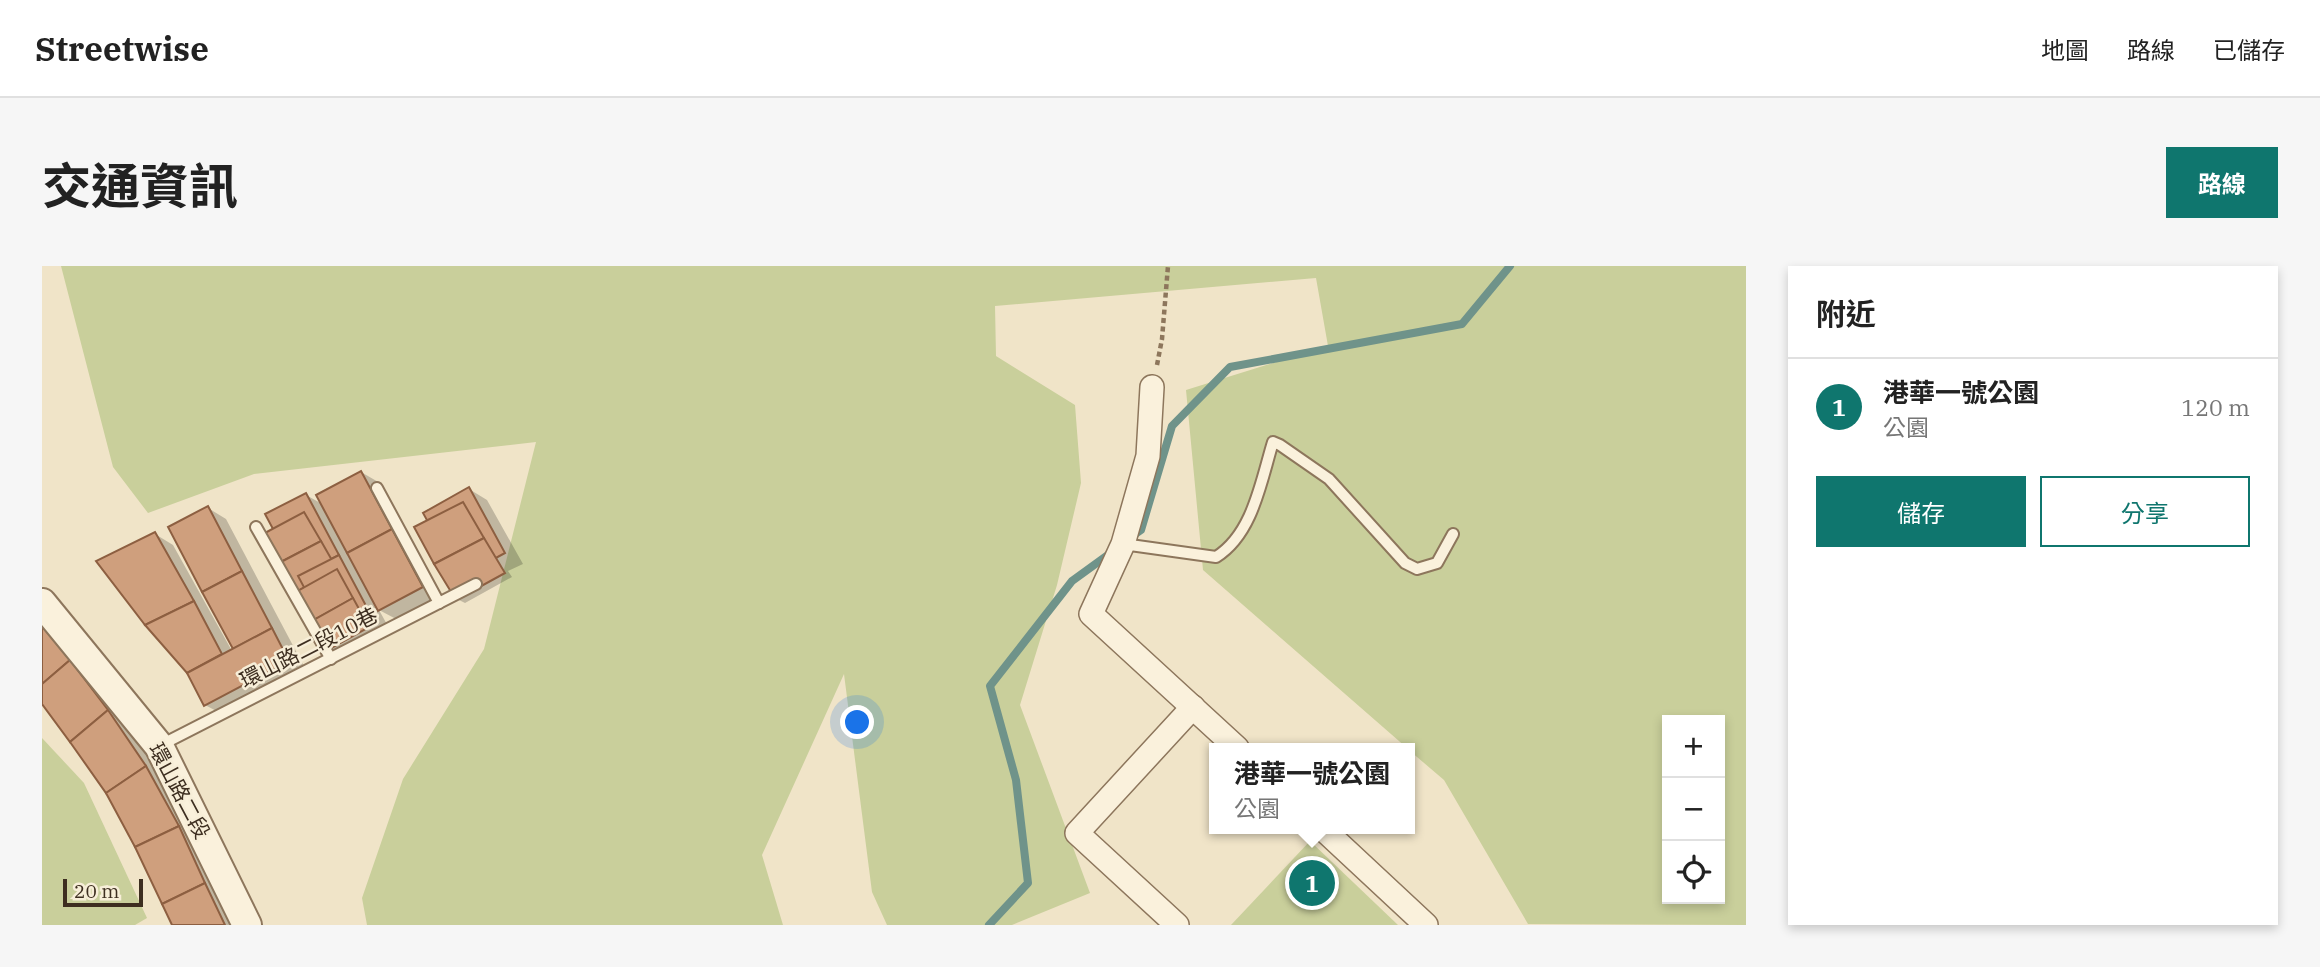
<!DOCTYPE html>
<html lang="zh-TW">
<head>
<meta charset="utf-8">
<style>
	:root { --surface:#fff; --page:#f6f6f6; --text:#222; --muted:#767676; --line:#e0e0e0; --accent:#0f766e }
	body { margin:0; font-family:"IBM Plex Serif","Noto Sans TC",serif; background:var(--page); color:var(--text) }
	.controls { position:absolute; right:21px; bottom:21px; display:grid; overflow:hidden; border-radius:0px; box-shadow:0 4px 10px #0003 }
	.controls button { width:63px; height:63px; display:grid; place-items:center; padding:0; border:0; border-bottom:2px solid var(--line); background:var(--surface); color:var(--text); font:35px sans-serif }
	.scale { position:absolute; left:21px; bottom:18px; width:80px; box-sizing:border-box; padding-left:7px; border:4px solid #3d2e20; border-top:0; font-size:19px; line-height:24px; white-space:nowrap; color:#3d2e20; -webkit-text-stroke:5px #f7eed8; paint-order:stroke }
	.you { position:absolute; left:816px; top:457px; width:24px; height:24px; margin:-18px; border:5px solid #fff; border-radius:50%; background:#1a73e8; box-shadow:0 0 0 10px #1a73e833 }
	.badge { display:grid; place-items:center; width:46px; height:46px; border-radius:50%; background:var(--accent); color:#fff; font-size:23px; font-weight:700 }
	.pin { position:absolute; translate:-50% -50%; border:4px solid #fff; box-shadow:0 2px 7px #0006 }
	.popup { position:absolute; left:1167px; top:477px; width:206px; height:91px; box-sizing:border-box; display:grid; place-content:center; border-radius:0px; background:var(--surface); filter:drop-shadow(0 2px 5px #0005); font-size:23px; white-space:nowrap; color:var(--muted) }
	.popup b { font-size:26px; color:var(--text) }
	.popup::after { content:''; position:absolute; left:50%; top:100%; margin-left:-14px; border:14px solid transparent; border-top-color:var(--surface) }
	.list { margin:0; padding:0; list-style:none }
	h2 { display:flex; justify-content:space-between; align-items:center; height:91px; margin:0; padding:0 28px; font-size:30px }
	h2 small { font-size:23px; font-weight:400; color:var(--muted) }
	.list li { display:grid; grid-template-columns:46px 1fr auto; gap:21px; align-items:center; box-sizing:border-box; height:98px; padding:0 28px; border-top:2px solid var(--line) }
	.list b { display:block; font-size:26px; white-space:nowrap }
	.list p { margin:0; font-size:23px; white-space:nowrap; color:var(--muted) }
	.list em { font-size:23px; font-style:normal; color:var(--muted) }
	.actions { display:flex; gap:14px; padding:21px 28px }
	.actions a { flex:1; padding:16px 0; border:2px solid var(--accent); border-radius:0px; text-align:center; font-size:24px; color:var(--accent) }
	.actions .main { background:var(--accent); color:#fff }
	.icon { flex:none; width:38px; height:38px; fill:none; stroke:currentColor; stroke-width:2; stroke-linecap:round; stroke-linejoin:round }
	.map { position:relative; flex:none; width:1704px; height:659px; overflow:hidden; border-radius:0px }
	header { display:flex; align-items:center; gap:42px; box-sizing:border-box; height:98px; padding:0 35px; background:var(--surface); border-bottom:2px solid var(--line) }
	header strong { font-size:33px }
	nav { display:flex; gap:38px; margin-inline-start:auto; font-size:24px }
	.intro { display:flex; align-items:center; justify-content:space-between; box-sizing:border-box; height:168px; padding:0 42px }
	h1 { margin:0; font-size:49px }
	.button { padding:18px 32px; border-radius:0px; background:var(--accent); color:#fff; font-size:24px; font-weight:700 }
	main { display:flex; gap:42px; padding:0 42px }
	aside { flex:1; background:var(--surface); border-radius:0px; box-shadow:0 4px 10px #0003 }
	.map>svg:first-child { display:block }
</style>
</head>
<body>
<header>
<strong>Streetwise</strong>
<nav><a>地圖</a><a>路線</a><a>已儲存</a></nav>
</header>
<div class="intro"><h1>交通資訊</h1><a class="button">路線</a></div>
<main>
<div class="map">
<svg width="1704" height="659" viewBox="0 0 1704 659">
	<rect width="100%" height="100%" fill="#f0e4c8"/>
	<g fill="#c9cf9b" fill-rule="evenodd">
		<path d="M19,0H1704V659L1486,658L1402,514L1368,485V482H1365L1161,304L1144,124L1286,80L1274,12L953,40L954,90L1033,139L1039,217L1015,319L978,439L1048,627L970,659H845L830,626L802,408L720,589L741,659H325L320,632L361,513L442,383L494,176L212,208L106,247L71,201ZM1625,454H1678V633H1625Z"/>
		<path d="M0,472L42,517L105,652L93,659H0Z"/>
		<path d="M1268,575L1356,659H1189Z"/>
	</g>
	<g fill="#0003">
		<path d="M319,206L338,217L398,332L356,354L337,344L347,362L295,387L287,383L234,264L264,229L282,239Z"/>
		<path d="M427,223L445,234L481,298L466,305L470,311L423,337L415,333L387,255Z"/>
		<path d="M166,242L184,253L265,406L182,449L163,439L146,406L113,268L131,279L190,385L193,384Z"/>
		<path d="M0,355L84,457L122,512L196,659H131L65,526L0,435Z"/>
	</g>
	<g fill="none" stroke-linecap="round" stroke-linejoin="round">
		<g stroke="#6f938a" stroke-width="8">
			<path d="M1089,271L1099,264L1130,160L1188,101L1420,58L1468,0"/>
			<path d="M947,659L986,617L974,514L948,420L1030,315L1070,286"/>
		</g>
	</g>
	<g fill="#cf9f7d" stroke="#8d5f41" stroke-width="2">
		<path d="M319,205L350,263L305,287L274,229Z"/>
		<path d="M427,221L463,287L417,312L381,247Z"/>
		<path d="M264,227L297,289L256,310L223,248Z"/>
		<path d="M421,236L442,272L392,298L372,261Z"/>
		<path d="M166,240L200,305L160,326L126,261Z"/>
		<path d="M262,246L279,275L237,297L221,268Z"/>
		<path d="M350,263L381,321L336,345L305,287Z"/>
		<path d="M113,266L152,335L103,359L54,295Z"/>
		<path d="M442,272L463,307L414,334L392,298Z"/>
		<path d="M279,275L295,303L254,326L237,297Z"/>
		<path d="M297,289L330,351L289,372L256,310Z"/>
		<path d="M295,303L311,332L270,355L254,326Z"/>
		<path d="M200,305L230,362L191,383L160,326Z"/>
		<path d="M311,332L327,361L286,384L270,355Z"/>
		<path d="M152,335L180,388L145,407L103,359Z"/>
		<path d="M0,360L28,394L0,418Z"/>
		<path d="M230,362L247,395L162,440L145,407Z"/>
		<path d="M28,394L66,444L28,476L0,438V418Z"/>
		<path d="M66,444L104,500L64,527L28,476Z"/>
		<path d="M104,500L137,560L93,581L64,527Z"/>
		<path d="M137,560L163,617L120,638L93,581Z"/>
		<path d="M163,617L183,659H130L120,638Z"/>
	</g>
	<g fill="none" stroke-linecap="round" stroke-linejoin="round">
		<defs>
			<g id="service">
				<path d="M335,222L397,337"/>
				<path d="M214,261L289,393"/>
				<path d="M1081,278L1174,291C1211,268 1219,215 1231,176L1238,179L1287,213L1363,297L1375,303L1395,297L1411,268"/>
				<path d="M117,480L434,318"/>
			</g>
			<g id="minor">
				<path d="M1110,121L1106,190L1081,278L1049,348L1195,482"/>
				<path d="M1281,563L1384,659"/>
				<path d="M1135,659L1035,567L1151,441"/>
			</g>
			<path id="tertiary" d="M0,337L117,480L205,659"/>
		</defs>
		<use href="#service" stroke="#8d765c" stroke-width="14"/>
		<use href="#minor" stroke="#8d765c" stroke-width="26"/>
		<use href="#tertiary" stroke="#8d765c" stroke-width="32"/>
		<path stroke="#8d765c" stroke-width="4.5" stroke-dasharray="5 3.5" stroke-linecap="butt" d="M1115,99L1120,73L1126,0"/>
		<use href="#service" stroke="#faf1dc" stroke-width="10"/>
		<use href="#minor" stroke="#faf1dc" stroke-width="23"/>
		<use href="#tertiary" stroke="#faf1dc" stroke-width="28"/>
	</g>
	<g text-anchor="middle" stroke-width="5" stroke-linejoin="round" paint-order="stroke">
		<g font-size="21" fill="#3d2e20" stroke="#f7eed8">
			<text transform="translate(267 382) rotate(-27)" y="7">環山路二段10巷</text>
			<text transform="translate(137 525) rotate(62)" y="7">環山路二段</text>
		</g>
	</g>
</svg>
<div class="controls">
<button>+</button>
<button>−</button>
<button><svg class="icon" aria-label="locate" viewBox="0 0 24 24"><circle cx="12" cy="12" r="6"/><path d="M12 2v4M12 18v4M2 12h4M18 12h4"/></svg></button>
</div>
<div class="scale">20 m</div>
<div class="you"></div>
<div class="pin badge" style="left:1270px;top:617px">1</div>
<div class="popup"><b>港華一號公園</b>公園</div>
</div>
<aside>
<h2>附近<small></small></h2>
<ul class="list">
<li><span class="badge">1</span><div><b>港華一號公園</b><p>公園</p></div><em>120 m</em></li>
</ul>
<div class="actions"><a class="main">儲存</a><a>分享</a></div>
</aside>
</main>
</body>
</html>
